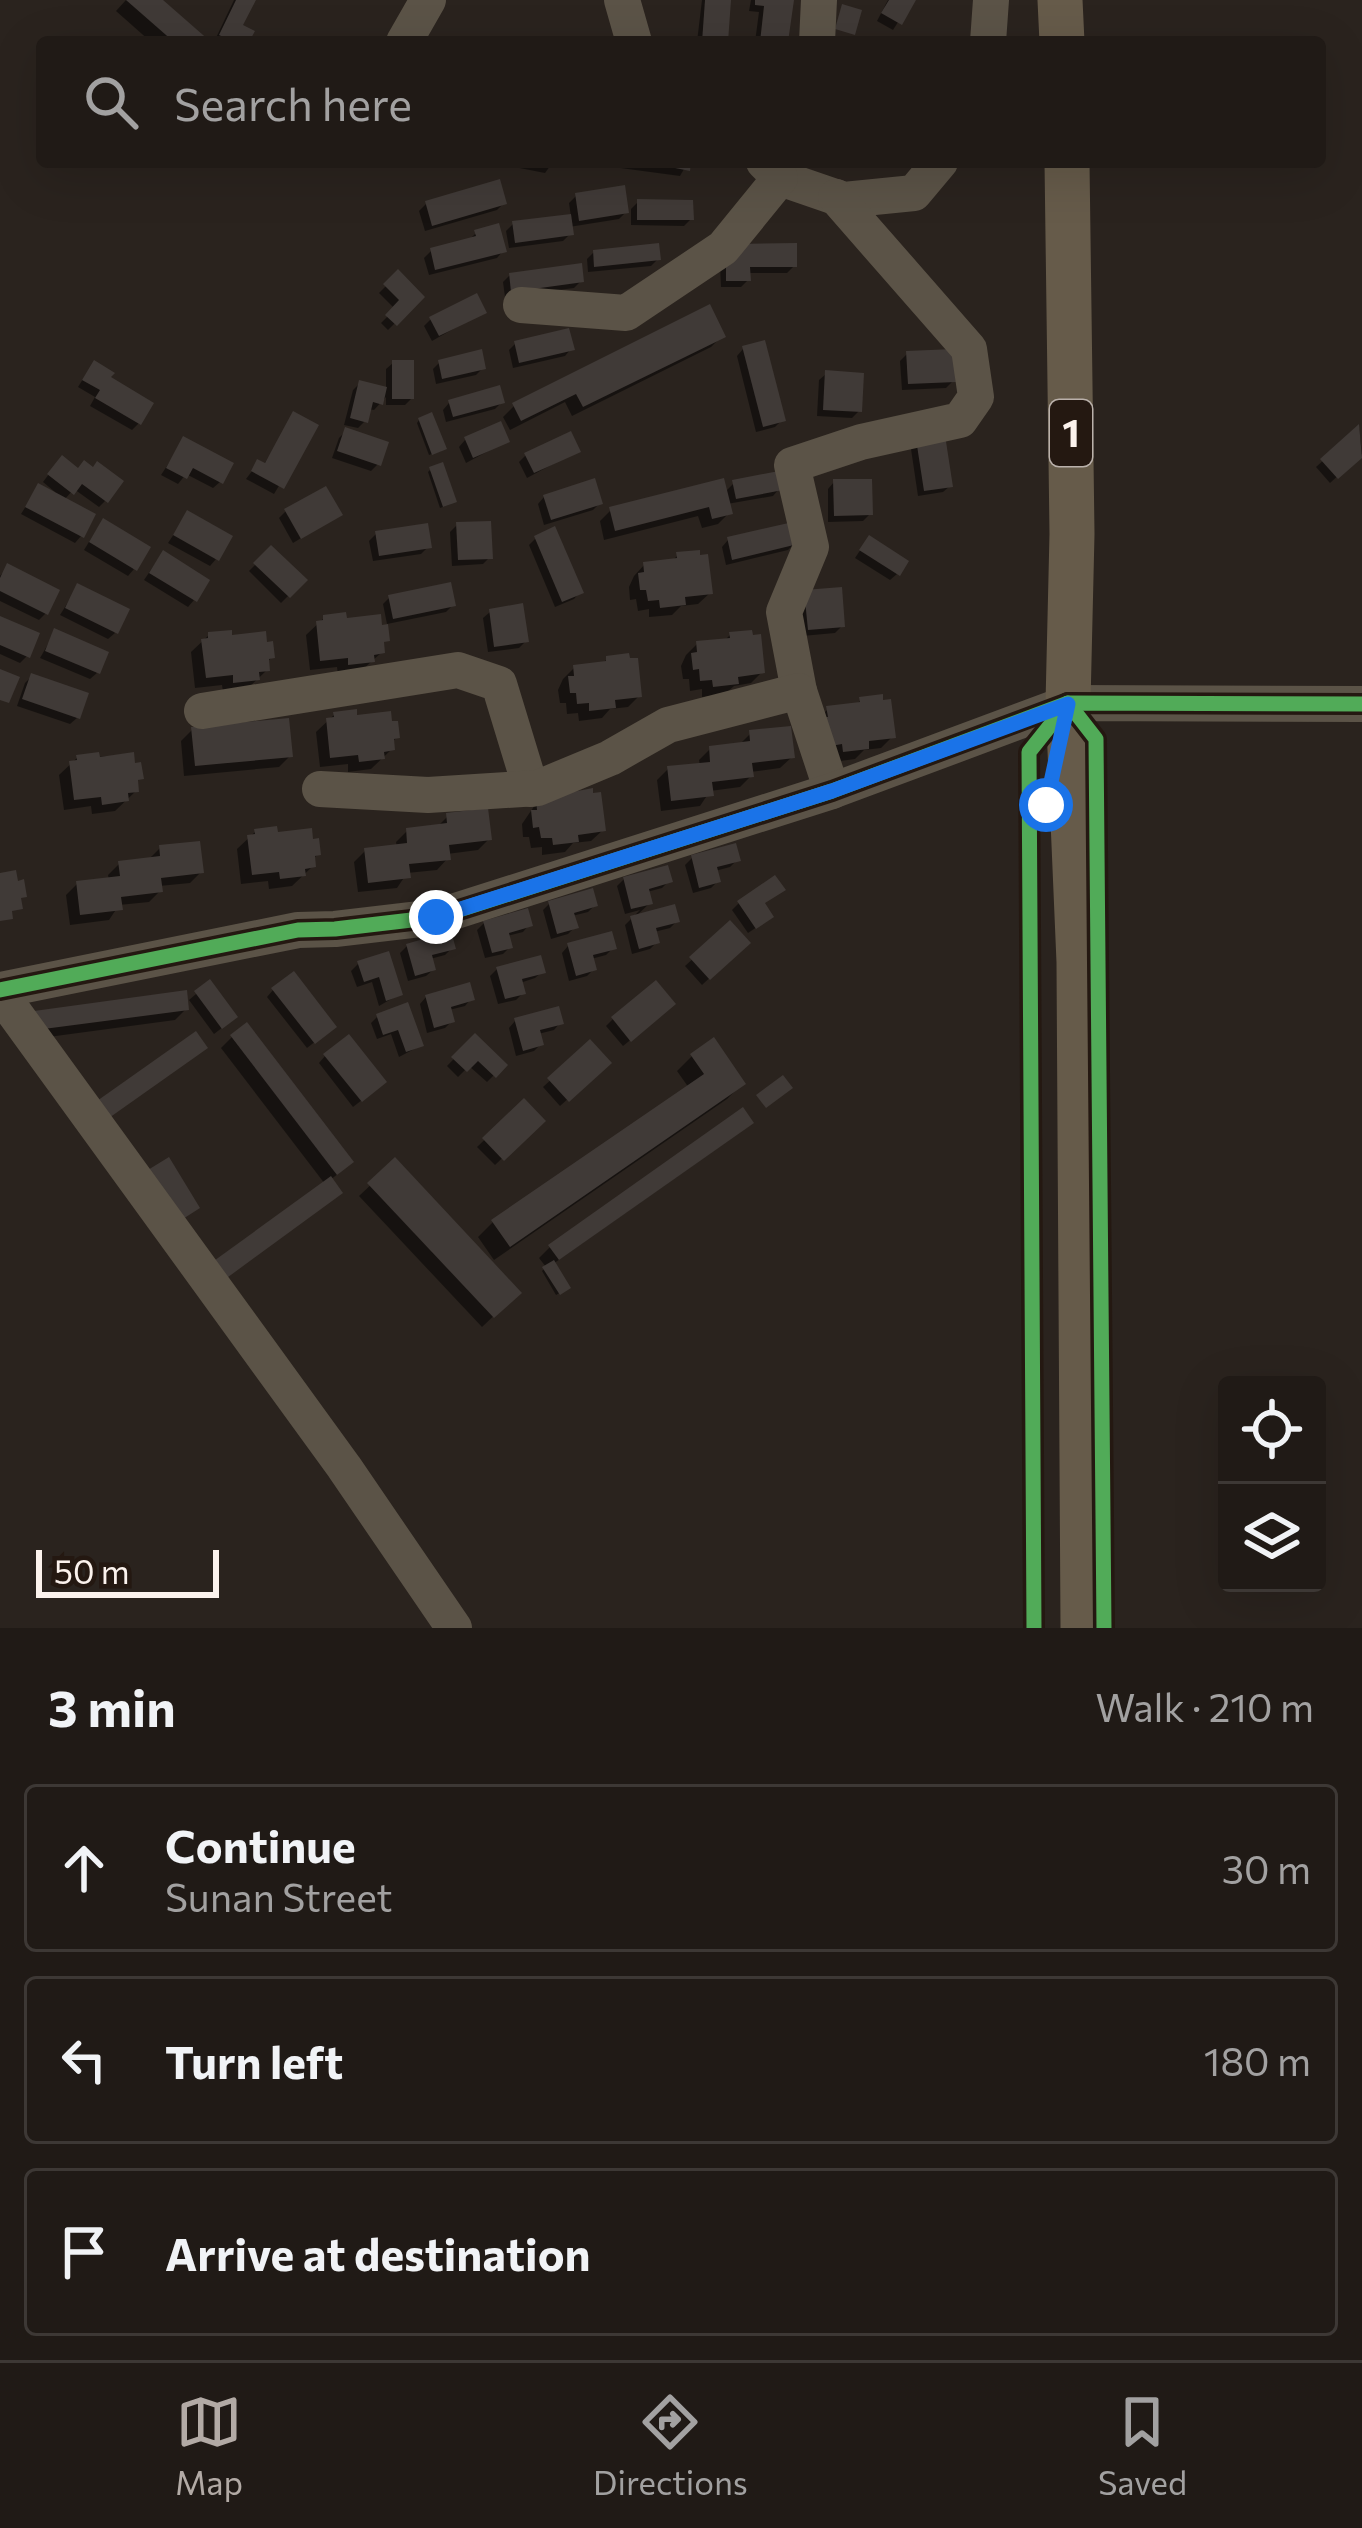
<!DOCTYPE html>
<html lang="en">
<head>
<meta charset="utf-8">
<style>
	:root { --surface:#201a16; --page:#2d2723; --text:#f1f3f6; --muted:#a2a1a1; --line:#3d3835; --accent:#b2aaa5 }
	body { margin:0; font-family:Commissioner,sans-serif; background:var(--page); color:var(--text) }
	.controls { position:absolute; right:36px; bottom:36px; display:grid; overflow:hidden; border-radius:12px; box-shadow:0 12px 48px #0002 }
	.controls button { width:108px; height:108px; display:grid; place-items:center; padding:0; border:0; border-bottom:3px solid var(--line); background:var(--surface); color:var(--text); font:60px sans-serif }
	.scale { position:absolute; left:36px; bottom:30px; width:183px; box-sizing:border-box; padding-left:12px; border:6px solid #fbf2ed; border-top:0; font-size:33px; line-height:42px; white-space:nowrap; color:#fbf2ed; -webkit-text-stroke:9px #241811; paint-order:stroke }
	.stop { position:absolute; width:36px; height:36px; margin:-27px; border:9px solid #1a73e8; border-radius:50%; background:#fff }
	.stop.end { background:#1a73e8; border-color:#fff; box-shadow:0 3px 12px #0008 }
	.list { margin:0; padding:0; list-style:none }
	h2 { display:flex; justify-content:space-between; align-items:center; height:156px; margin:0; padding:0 48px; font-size:51px }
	h2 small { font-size:39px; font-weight:400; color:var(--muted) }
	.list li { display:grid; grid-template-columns:78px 1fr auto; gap:36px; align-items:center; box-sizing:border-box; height:168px; margin:0 24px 24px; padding:0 24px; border:3px solid var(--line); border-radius:12px }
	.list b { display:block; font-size:45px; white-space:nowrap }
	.list p { margin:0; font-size:39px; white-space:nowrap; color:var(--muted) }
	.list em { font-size:39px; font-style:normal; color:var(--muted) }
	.icon { flex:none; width:66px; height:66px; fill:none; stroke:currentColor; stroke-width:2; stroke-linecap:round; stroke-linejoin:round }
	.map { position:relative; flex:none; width:1362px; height:1628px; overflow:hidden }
	.search { position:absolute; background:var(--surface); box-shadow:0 12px 48px #0002; left:36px; right:36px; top:36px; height:132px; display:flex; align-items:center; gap:30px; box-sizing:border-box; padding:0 42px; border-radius:12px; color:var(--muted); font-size:45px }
	.sheet { height:732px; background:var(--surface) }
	nav { display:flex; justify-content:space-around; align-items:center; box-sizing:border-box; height:168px; border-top:3px solid var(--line); background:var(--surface); font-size:33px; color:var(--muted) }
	nav a { display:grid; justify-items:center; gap:6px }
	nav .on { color:var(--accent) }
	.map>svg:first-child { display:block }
</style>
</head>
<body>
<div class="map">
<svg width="1362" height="1628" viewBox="0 0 1362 1628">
	<rect width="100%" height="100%" fill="#2a231e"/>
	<g fill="#0007">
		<path d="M126,0H158L206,42H151L116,11Z"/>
		<path d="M234,0H252L239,26L246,42H214Z"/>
		<path d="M702,0H728L725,42H697Z"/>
		<path d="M751,0H791L785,42H755L759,12L749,11Z"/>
		<path d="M888,0H912L893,30L877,21Z"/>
		<path d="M488,162H553L545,173Z"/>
		<path d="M614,162H688L680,176L613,167Z"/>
		<path d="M576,196L626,212L619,219L569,227L570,234L563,241L509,248L506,231L513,224L571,217L569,203Z"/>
		<path d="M638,202L691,219L684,226L631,225V209Z"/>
		<path d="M504,203L497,210L425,231L419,211L426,204Z"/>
		<path d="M476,233L503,251L497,258L429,275L424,258L431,251L469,240Z"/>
		<path d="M594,252L658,259L651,266L588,272L587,259Z"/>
		<path d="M720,265L794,266L787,273H747L748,280L741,287H721Z"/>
		<path d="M398,274L421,297L388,330L381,323L395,309L379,293Z"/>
		<path d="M510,275L581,281L574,288L505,297L503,282Z"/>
		<path d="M483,312L432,341L424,326L431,319Z"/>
		<path d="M722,336L711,347L572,416L565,402L510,430L503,417L514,406Z"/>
		<path d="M516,343L571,349L565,356L513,368L509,350Z"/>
		<path d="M743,349L782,420L775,427L756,432L737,356Z"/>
		<path d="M907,354L953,381L946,388L902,390L900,361Z"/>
		<path d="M440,362L483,368L476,375L436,384L433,369Z"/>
		<path d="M393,363L412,398L405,405H386V397L374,410L368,409L365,421L358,428L344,425L353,390L359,384L386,390V369Z"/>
		<path d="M88,371L107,378L139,423L132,430L90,406L95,397L78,387Z"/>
		<path d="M826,374L859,411L852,418L817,416L819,380Z"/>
		<path d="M502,402L495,409L446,422L443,410L449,403Z"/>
		<path d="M294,415L315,426L274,494L246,479L258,463L263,466Z"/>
		<path d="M419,420L441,451L429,455L417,423Z"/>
		<path d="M1359,428L1362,454L1330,483L1316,467Z"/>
		<path d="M346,431L378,464L371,471L332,458L339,438Z"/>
		<path d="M184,440L220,482L213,488L186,474L178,484L161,475Z"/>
		<path d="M465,440L507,441L466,463L459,447Z"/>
		<path d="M918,442L950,486L943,492L918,496L911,449Z"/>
		<path d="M577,451L527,478L519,462L526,455Z"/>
		<path d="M55,466L92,470L105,501L99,507L74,489L64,500L81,536L75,543L21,514L38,487L53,495L55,492L43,482Z"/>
		<path d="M430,470L451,504L440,508L428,472Z"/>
		<path d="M834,482L870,514L863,521L828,522V489Z"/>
		<path d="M734,483L779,489L773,496L727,504L729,513L718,524L702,528L698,516L604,540L600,521L611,510L724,493Z"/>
		<path d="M544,497L600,503L593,510L544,525L538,504Z"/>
		<path d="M286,511L339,515L293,543L279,518Z"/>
		<path d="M188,513L216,559L210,566L168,543Z"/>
		<path d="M457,525L490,557L483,564L452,566L450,532Z"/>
		<path d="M97,529L134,569L128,576L84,550Z"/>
		<path d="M376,534L428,547L421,554L373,561L369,541Z"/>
		<path d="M536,538L580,592L574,599L555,607L529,545Z"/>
		<path d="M728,540L795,543L788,550L726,565L722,547Z"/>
		<path d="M863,546L897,574L890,580L855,558Z"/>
		<path d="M271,549L303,581L281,603L249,571Z"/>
		<path d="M678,555L710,593L698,604L681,606L672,615L649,617V609L638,611L636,599L630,600L629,587L634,576L645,564L671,562Z"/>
		<path d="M157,561L194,600L188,607L144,580Z"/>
		<path d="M8,567L46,613L39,620L0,601V576Z"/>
		<path d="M78,586L115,633L108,639L60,615Z"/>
		<path d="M390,597L453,605L446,612L387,624L383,604Z"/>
		<path d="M798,600L842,626L835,633L802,636Z"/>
		<path d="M490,612L526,641L519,648L488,652L483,618Z"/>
		<path d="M324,618L344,621L386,640L381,645L382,652L360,672L338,675L337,667L310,670L306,635Z"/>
		<path d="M0,619L27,656L20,663L0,654Z"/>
		<path d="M55,632L97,673L90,679L40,658Z"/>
		<path d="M209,635L230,639L272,657L266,663L267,670L246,690L223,692L222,685L195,688L191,652Z"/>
		<path d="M730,635L762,672L751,683L734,686L725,694L702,697V689L690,691L689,679H683L681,666L686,655L697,644L724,641Z"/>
		<path d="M607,659L639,696L628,707L610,709L602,718L579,721L578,713L567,714L566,703H560L558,690L563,679L574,668L601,665Z"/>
		<path d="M32,676L77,718L70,724L17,706L25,683Z"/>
		<path d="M861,700L892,737L881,748L864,750L855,759L833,762L817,720L828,709L855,706Z"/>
		<path d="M334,715L354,718L397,737L391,743L392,749L371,769L348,772V764L320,767L316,732Z"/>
		<path d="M192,730L290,756L279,767L184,776L181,741Z"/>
		<path d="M751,733L792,757L780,768L750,772L751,776L740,787L710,791L700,806L661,811L657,780L668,769L700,766L699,760L710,749L739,745Z"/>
		<path d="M131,755L140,778L135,784L136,791L115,811L92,814L91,806L64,810L59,775L77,758Z"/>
		<path d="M537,802L603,830L591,841L573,843L565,852L542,855V847L531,848L529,837H523L522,824Z"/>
		<path d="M448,816L489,839L478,850L447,854L448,858L437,870L407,873L397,888L358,892L354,862L365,851L397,848L396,842L407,831L436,828Z"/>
		<path d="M255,832L275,835L318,854L312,860L313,866L292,886L269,889L268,881L241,884L237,849Z"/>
		<path d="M160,848L201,872L190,883L159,886L160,891L149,902L119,905L109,920L70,925L66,895L77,884L109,880L108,875L119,864L148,860Z"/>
		<path d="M692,858L737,860L730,867L715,871L718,881L711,888L693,893L685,865Z"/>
		<path d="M624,879L669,881L662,888L647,892L650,903L634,918L677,921L670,928L654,932L657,942L650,949L632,954L625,925L640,910L625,914L617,886Z"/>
		<path d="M550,903L595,905L588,912L572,916L575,927L568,934L551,939L543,910Z"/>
		<path d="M739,903L762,905L763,923L748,933L732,910Z"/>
		<path d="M484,923L529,925L523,932L507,936L510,947L503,954L485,958L477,930Z"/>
		<path d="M730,925L747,943L702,985L685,966Z"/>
		<path d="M407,946L452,948L445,955L430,959L433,970L426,976L408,981L400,953Z"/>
		<path d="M568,946L613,948L606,955L591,959L594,969L587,976L569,981L562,953Z"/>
		<path d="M387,955L400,994L379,1006L372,982L357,987L351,971L358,964Z"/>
		<path d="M497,969L542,972L535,978L520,983L523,993L516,1000L498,1004L490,976Z"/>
		<path d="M209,983L227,1024L214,1034L189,1000Z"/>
		<path d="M273,990L326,1033L307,1048L267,997Z"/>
		<path d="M426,997L471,999L465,1006L449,1010L452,1021L445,1028L427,1033L420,1004Z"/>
		<path d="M406,1006L420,1046L399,1057L391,1034L377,1039L371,1023L378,1016Z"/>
		<path d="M186,1009L175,1020L26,1040L24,1024Z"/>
		<path d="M666,1011L623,1046L606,1026L613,1019Z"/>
		<path d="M515,1021L560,1023L554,1030L538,1034L541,1044L534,1051L516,1056L509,1028Z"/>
		<path d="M232,1037L339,1173L325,1184L221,1048Z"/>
		<path d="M475,1037L504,1065L487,1082L469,1066L458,1077L447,1066Z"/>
		<path d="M590,1044L608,1063L560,1106L543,1087Z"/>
		<path d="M325,1056L376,1089L353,1107L319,1063Z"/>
		<path d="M692,1056L742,1084L727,1099L494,1260L478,1237L493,1222L689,1088L677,1071Z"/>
		<path d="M524,1102L541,1121L495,1165L477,1147Z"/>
		<path d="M739,1133L553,1264L565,1290L556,1295L542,1271L546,1267L539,1258L550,1247Z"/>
		<path d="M395,1162L518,1293L482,1327L359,1196Z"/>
	</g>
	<g fill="#403a37">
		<path d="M126,0H163L211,42H174Z"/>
		<path d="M236,0H256L243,25L255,31L249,42H234L219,35Z"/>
		<path d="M705,0H731L728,42H702Z"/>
		<path d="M755,0H794L788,42H760L764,6L755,5Z"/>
		<path d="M889,0H916L902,25L881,13Z"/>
		<path d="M842,4L862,10L855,35L835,29Z"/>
		<path d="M645,162H691L690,171Z"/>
		<path d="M500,179L507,204L432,226L425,201Z"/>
		<path d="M625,185L629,213L579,221L575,193Z"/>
		<path d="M637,199L693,200L694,220H637Z"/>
		<path d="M571,214L574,235L515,243L512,221Z"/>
		<path d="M499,223L507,252L435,270L430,248L476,236L474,230Z"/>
		<path d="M659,243L661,260L594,267L593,250Z"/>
		<path d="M797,243V267H750L751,281H726V256L737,244Z"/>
		<path d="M582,263L584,282L511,292L509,273Z"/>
		<path d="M398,269L425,297L397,326L385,315L399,300L383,284Z"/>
		<path d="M477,293L487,313L439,336L429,317Z"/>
		<path d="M710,304L726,337L583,407L576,394L521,421L512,403Z"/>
		<path d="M569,328L575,350L519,363L514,341Z"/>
		<path d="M765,340L786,421L763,427L742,346Z"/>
		<path d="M482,349L486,369L442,379L438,360Z"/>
		<path d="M954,349L956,382L908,384L906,351Z"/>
		<path d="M94,360L115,373L111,377L154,403L141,425L95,398L100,390L82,380Z"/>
		<rect x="392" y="360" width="22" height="39"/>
		<path d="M825,370L864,373L862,412L823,410Z"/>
		<path d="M359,380L387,387L383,405L373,402L368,423L350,418Z"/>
		<path d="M500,385L505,403L453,417L448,400Z"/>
		<path d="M293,411L319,425L284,489L251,471L257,459L265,463Z"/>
		<path d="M432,412L447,449L432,455L418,418Z"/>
		<path d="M501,421L510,442L473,458L464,437Z"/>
		<path d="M1359,424L1362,458L1338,479L1320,459Z"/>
		<path d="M345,427L389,442L381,466L337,451Z"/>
		<path d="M571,431L581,452L534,473L524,453Z"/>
		<path d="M945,435L953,487L924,491L916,439Z"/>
		<path d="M183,436L234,463L223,484L193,468L187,479L166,468Z"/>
		<path d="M62,455L78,468L84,460L93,467L97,461L124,481L108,503L82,484L74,495L47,474Z"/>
		<path d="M443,462L457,502L443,507L429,467Z"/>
		<path d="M779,471L783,490L736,499L732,480Z"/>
		<path d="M595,478L603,504L551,520L543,495Z"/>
		<path d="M724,478L733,514L712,519L709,507L615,531L609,507Z"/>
		<path d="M833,479H872L873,515L834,516Z"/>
		<path d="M38,483L96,514L84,538L25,507Z"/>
		<path d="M326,486L343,515L301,539L284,509Z"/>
		<path d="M187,510L233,536L219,561L173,535Z"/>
		<path d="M103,518L151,547L137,571L89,542Z"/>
		<path d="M491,521L493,559L458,560L456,522Z"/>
		<path d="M793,522L798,544L732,560L727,537Z"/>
		<path d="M428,523L432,548L379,556L375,531Z"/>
		<path d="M555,526L584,593L562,602L534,536Z"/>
		<path d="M869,535L909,561L900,576L859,550Z"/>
		<path d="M271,545L308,580L290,598L253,563Z"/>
		<path d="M163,550L210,580L197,602L149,573Z"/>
		<path d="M700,550V555L708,554L713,594L685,597L686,605L660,608L659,600L648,601L646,590H640L638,573L644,572L643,562L677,558L676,552Z"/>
		<path d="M7,563L60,590L48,615L0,591V578Z"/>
		<path d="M451,582L456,606L393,619L388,595Z"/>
		<path d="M77,583L130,609L118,634L65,608Z"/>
		<path d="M842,587L845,627L808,630L804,590Z"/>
		<path d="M523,603L529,642L494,647L489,609Z"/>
		<path d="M346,612L347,618L381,614L382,625L388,624L390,641L384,642L385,653L374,655L375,662L348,665V658L320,661L316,621L323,620V615Z"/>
		<path d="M0,616L40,633L30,658L0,645Z"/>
		<path d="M54,628L109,652L100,674L45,651Z"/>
		<path d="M232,630V635L266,631L267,642L273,641L275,658L269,659L270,671L259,672L260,680L233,683V675L206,678L201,639L208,638V632Z"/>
		<path d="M752,630L753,635L761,634L765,673L738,677L739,684L713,687L712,680L700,681L699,669L693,670L691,653L697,652L696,641L730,638L729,632Z"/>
		<path d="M629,653L630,658H638L642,697L615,700L616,708L589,711V703L577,704L576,693H570L568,676H574L573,665L606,661V656Z"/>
		<path d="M0,669L20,677L9,703L0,700Z"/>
		<path d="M31,673L89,693L80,719L22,699Z"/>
		<path d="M883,694V700L891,699L896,738L869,741V749L843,752L842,744L831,746L822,717H828L826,706L860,702L859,697Z"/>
		<path d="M357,709V715L391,711L392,721H398L400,738L394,739L395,750L384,752L385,759L359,762L358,755L330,758L326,718L334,717L333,712Z"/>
		<path d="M289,718L293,757L195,766L191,727Z"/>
		<path d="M791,726L795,758L752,763L754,777L712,782L714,796L671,801L667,766L710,762L709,746L750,741L749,730Z"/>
		<path d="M99,752L100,757L134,752L135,763L141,762L144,779L138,780L139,792L128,793L129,801L102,805L101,797L74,800L69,761L77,760L76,755Z"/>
		<path d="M593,788V793L601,792L606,831L578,835L579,842L553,845L552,838H541L539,827L533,828L531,810H537L536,799Z"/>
		<path d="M488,808L492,840L449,845L451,860L409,864L411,878L368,883L364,848L407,843L406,828L447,823L446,813Z"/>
		<path d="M277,826L278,832L312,828L313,839L319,838L321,855L315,856L316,867L305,869L306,876L280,879L279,872L252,875L247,835L255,834L254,829Z"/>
		<path d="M200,841L204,873L161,878L163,892L121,897L123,910L80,915L76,881L120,876L118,861L160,856L159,845Z"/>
		<path d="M736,843L741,861L717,867L721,882L699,888L691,855Z"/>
		<path d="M668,865L673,882L649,889L653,904L631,909L623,877Z"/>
		<path d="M16,870L18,881L24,879L27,897L21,898L23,909L12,911L13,919L0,921V873Z"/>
		<path d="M775,875L786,890L765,903L774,917L756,929L737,901Z"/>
		<path d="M593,888L598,906L574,913L579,928L557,934L548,901Z"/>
		<path d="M675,904L680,922L656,928L660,943L639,949L630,916Z"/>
		<path d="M528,908L533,926L509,933L513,948L492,953L483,921Z"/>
		<path d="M730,920L751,943L710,980L689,957Z"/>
		<path d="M451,931L456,949L432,955L436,970L415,976L406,944Z"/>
		<path d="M612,931L617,949L593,955L597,970L576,976L567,943Z"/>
		<path d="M389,951L403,995L386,1001L379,977L364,982L357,961Z"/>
		<path d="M541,955L546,973L522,979L526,994L505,999L496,967Z"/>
		<path d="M294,971L337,1027L315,1044L271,988Z"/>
		<path d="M210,979L238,1017L222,1029L194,991Z"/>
		<path d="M656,980L676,1004L631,1042L611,1017Z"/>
		<path d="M470,982L475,1000L451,1007L455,1022L434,1028L425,995Z"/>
		<path d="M187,990L189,1010L36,1030L34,1011Z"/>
		<path d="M408,1002L424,1046L406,1052L398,1030L383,1035L376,1014Z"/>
		<path d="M559,1006L564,1024L540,1030L544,1045L523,1051L514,1018Z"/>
		<path d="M247,1022L354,1162L337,1175L230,1035Z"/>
		<path d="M196,1031L208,1048L99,1125L87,1108Z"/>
		<path d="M475,1033L508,1065L496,1078L478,1061L467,1072L451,1057Z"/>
		<path d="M349,1034L387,1082L362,1102L323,1054Z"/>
		<path d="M714,1037L746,1084L510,1247L491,1220L704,1074L690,1054Z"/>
		<path d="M590,1039L612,1063L569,1102L547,1078Z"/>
		<path d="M783,1075L793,1088L766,1108L756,1095Z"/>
		<path d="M524,1098L546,1121L504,1161L482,1138Z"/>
		<path d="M743,1107L754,1123L559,1260L548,1245Z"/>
		<path d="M169,1157L200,1208L175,1224L143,1173Z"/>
		<path d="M395,1157L522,1293L494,1318L367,1183Z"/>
		<path d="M331,1176L343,1193L224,1280L211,1263Z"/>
		<path d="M554,1260L571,1288L560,1295L542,1267Z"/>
	</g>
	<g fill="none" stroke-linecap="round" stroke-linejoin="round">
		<g stroke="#5b5347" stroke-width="36">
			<path d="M622,0L634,42"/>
			<path d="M404,42L428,0"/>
			<path d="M817,42L819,0"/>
			<path d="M988,42L991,0"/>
			<path d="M780,178L844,200L914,193L940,162"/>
			<path d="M521,305L626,313L723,248L780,178L764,162"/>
			<path d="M799,691L784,612L811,547L792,465L861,442L960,420L976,397L969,349L836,197"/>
			<path d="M202,711L458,670L499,684L531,789"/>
			<path d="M320,789L428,795L538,788L610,758L668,725L799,691L832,791"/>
			<path d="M0,990L298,930L335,929L437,917L832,791L1068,703L1362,704"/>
			<path d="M0,993L344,1467L454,1628"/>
		</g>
		<g stroke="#665b4a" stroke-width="45">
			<path d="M1060,0L1062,42"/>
			<path d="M1067,162L1072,534L1068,703L1079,962L1083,1628"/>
		</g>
		<defs>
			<g id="cycleway">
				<path d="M0,990L298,930L335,929L437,917L832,791L1068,703L1362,704"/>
				<path d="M1034,1628L1029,752L1068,703L1096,739L1104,1628"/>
			</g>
		</defs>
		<use href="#cycleway" stroke="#241811" stroke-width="22"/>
		<use href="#cycleway" stroke="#51ab58" stroke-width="15"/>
	</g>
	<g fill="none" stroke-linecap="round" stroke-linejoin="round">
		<path stroke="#1a73e8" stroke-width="15" d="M436,917L832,791L1068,704L1046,805"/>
	</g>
	<g text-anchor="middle" stroke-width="10" stroke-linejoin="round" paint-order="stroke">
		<rect fill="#241811" stroke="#bab1ab" stroke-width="3" x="1050" y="400" width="42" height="66" rx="9"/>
		<g font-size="39" font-weight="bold" fill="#fbf2ed">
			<text x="1071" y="447">1</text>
		</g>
	</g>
</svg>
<div class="controls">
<button><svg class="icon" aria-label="locate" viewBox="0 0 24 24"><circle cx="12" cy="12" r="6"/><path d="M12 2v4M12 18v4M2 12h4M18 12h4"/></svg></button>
<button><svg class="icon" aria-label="layers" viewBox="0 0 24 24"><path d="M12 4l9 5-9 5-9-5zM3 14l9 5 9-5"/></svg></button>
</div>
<div class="scale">50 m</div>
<div class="stop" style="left:1046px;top:805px"></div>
<div class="stop end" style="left:436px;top:917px"></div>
<div class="search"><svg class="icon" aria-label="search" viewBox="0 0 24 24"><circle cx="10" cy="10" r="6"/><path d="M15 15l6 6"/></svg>Search here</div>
</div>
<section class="sheet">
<h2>3 min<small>Walk · 210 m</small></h2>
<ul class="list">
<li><svg class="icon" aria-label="ahead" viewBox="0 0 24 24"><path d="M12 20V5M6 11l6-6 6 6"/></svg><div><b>Continue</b><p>Sunan Street</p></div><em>30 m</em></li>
<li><svg class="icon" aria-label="left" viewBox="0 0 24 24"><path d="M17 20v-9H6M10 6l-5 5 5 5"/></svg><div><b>Turn left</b></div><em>180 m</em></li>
<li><svg class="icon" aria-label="arrive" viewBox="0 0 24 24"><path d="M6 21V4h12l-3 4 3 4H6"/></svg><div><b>Arrive at destination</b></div></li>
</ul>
</section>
<nav>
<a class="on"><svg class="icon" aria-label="map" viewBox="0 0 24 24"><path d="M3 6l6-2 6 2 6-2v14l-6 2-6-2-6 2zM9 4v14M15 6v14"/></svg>Map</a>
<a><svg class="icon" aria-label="directions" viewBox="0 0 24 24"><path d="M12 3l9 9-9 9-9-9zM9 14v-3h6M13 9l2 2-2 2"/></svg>Directions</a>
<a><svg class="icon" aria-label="saved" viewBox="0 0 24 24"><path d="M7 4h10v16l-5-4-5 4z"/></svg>Saved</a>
</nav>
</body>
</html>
